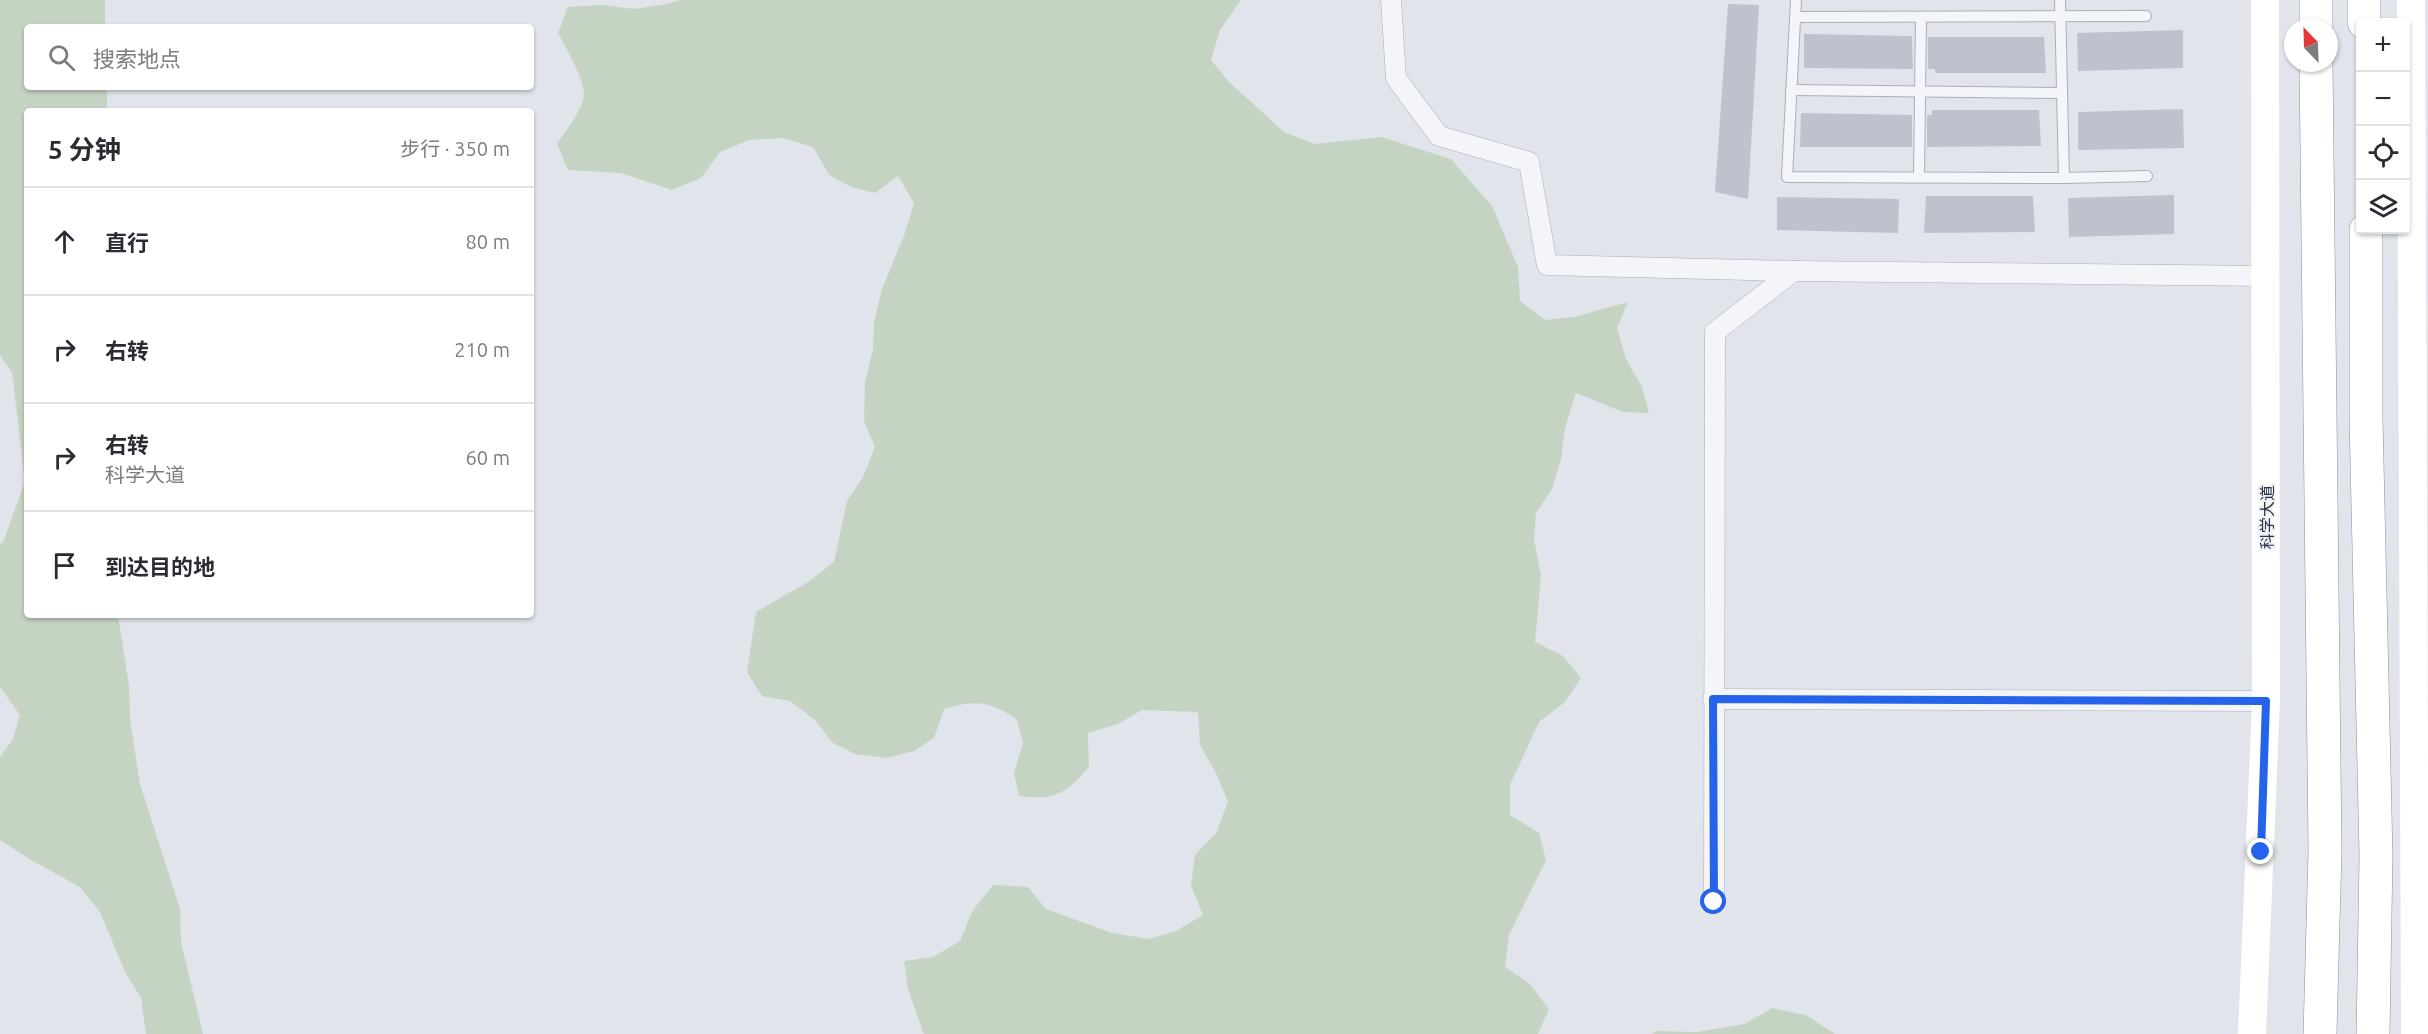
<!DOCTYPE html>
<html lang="zh">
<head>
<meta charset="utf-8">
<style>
	:root { --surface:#fff; --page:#f7f7f7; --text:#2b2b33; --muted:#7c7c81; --line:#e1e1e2 }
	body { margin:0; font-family:Ubuntu,"Noto Sans SC",sans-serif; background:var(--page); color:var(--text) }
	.controls { position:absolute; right:18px; top:18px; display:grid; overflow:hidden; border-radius:6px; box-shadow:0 2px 4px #0004 }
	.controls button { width:54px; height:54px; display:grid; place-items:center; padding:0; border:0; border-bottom:2px solid var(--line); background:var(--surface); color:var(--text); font:30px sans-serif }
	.compass { position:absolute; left:2284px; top:18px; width:54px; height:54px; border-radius:50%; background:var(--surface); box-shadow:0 2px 4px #0004; rotate:337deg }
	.stop { position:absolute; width:18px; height:18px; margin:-14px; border:4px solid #2563eb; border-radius:50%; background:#fff }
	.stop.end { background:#2563eb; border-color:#fff; box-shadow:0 2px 6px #0008 }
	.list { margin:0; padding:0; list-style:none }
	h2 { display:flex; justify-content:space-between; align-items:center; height:78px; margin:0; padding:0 24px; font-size:26px }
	h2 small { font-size:20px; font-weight:400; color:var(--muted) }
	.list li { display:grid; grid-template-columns:39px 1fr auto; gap:18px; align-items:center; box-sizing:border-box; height:108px; padding:0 24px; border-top:2px solid var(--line) }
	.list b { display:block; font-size:22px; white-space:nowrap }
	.list p { margin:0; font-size:20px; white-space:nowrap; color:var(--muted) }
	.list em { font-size:20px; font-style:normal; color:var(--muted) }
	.icon { flex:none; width:33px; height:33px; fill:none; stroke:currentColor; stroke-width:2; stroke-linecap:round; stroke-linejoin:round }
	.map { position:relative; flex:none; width:2428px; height:1034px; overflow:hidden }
	.search { position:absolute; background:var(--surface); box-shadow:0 2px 4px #0004; left:24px; top:24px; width:510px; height:66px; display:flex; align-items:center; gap:15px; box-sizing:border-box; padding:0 21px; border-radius:6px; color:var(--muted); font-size:22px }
	.panel { position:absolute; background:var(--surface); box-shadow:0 2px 4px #0004; left:24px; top:108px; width:510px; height:510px; border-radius:6px }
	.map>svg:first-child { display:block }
</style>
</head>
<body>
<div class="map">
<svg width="2428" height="1034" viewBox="0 0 2428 1034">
	<rect width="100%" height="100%" fill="#e1e4ea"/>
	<g fill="#c5d4c2">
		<path d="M0,0H105V27H27V87H107V111H27V615H118L129,686L130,720L140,784L180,909L181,942L203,1034H146L141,998L126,974L100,912L80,887L31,860L0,840V757L13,739L20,715L0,687V544L3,542L25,482L12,372L0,355Z"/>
		<path d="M681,0H1241L1220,30L1211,60L1229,82L1284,132L1315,144L1381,137L1451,159L1492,206L1518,267L1520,301L1545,320L1574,317L1628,302L1617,328L1626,359L1642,387L1649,413L1623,412L1576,393L1565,428L1561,459L1552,489L1536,513L1534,539L1541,575L1535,642L1563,656L1581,678L1565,702L1539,722L1510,785V815L1539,833L1546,860L1509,935L1505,967L1529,983L1549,1009L1538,1034H924L908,989L904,961L933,957L960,941L973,910L993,885L1028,887L1046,909L1112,933L1149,939L1176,931L1203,915L1191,886L1195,855L1216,833L1228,802L1216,773L1200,745L1198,712L1142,710L1118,724L1088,733L1089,767C1066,793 1055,801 1019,796L1014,773L1023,743L1017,720C990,700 975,700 944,709L934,738L914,751L887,758L855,754L833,743L815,720L790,701L762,696L747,672L756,612L808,582L834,562L847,501L863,477L875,447L864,421L865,382L873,349L874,322L882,289L905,233L914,203L898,176L875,193L851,187L829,175L813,147L783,138L749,140L720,152L701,178L672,190L621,173L568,170L557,144C565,132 584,108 584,94C583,76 566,48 558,33L568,7L602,5L634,9L662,5Z"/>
		<path d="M1772,1008L1806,1015L1835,1034H1652L1657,1031L1696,1032L1745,1024Z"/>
	</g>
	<g fill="#bec2cd">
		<path d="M1728,4L1759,5L1748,199L1715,192Z"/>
		<path d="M2183,30V68L2078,71L2077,33Z"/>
		<path d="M1804,34L1912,36L1913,69L1804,68Z"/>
		<path d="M1928,37H2044L2046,73H1935V69H1928Z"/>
		<path d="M2183,109L2184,148L2078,150V112Z"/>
		<path d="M1932,110H2039L2041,146L1927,147V115H1932Z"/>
		<path d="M1801,113L1912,115V147H1800Z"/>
		<path d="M2174,195V234L2069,237L2068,198Z"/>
		<path d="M1926,196H2033L2035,232L1924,233Z"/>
		<path d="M1777,197L1899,199L1898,233L1777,230Z"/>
	</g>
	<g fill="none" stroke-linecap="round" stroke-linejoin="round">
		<defs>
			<g id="service">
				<path d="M1796,0L1787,177L2064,178L2147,176"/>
				<path d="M2060,0L2064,178"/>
				<path d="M1795,17L2146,16"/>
				<path d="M1791,90L2062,93"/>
				<path d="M1919,176L1921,18"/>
			</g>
			<g id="minor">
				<path d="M1391,0L1396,78L1439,136L1529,162L1547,265L1794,271L2267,276"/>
				<path d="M1713,699L2266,701"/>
				<path d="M1714,902L1715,332L1794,271"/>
			</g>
			<g id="trunk">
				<path d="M2316,0V27"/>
				<path d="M2364,0V22"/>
				<path d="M2316,63L2325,851L2320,1034"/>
				<path d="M2366,230V418L2376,856L2373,1034"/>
			</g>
		</defs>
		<use href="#service" stroke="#aaaeb8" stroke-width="12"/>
		<use href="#minor" stroke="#aaaeb8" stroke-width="21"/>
		<use href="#trunk" stroke="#888fa1" stroke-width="34"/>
		<use href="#service" stroke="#f4f5f8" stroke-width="10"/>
		<use href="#minor" stroke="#f4f5f8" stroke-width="20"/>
		<g stroke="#fff" stroke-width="28">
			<path d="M2411,0L2415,1034"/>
			<path d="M2252,1034L2266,701L2265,0"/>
		</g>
		<use href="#trunk" stroke="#fff" stroke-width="33"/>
	</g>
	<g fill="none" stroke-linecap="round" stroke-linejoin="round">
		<path stroke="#2563eb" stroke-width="8" d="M1714,902L1713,699L2266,701L2261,852"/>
	</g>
	<g text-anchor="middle" stroke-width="4.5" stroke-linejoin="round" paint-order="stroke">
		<g font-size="16" fill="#293043" stroke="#f1f3f7">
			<text transform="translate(2267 517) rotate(-90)" y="6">科学大道</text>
		</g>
	</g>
</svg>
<div class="controls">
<button>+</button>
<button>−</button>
<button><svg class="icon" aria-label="locate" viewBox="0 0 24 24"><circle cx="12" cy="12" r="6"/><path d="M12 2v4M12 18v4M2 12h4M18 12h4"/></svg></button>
<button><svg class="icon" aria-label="layers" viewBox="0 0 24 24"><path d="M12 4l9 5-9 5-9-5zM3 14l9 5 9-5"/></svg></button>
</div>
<svg class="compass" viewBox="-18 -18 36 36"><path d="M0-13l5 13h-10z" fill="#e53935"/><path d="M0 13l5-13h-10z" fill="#7c7c81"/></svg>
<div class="stop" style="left:1714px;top:902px"></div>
<div class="stop end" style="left:2261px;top:852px"></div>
<div class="search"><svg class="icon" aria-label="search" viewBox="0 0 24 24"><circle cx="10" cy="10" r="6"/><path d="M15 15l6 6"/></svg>搜索地点</div>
<section class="panel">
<h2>5 分钟<small>步行 · 350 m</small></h2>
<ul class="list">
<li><svg class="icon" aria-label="ahead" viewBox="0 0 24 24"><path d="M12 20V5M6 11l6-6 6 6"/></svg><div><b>直行</b></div><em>80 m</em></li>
<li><svg class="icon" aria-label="right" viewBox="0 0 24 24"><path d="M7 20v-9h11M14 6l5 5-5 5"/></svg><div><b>右转</b></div><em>210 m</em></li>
<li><svg class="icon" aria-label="right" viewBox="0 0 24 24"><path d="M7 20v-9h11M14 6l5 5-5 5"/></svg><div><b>右转</b><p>科学大道</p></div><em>60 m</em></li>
<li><svg class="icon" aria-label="arrive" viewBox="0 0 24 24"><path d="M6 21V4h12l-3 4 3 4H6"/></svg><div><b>到达目的地</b></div></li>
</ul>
</section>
</div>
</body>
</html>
